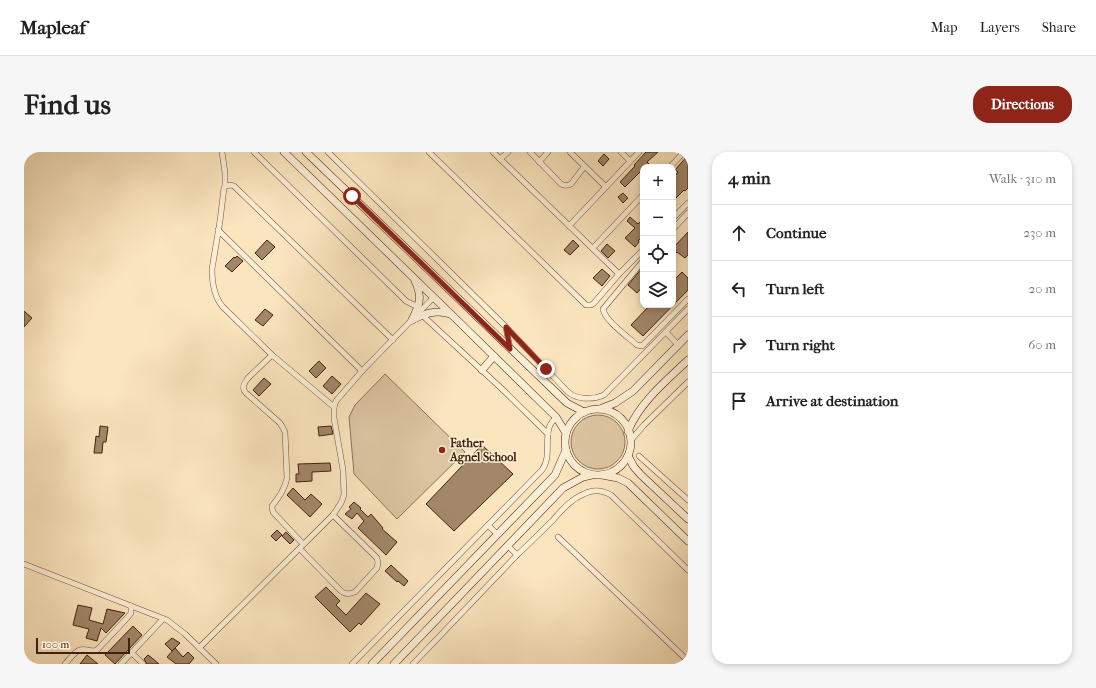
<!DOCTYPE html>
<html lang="en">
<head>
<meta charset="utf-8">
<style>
	:root { --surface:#fff; --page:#f6f6f6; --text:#222; --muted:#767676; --line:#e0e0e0; --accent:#8f2418 }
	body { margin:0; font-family:"IM FELL French Canon",serif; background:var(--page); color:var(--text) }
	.controls { position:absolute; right:12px; top:12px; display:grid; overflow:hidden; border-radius:8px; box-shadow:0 2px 6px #0003 }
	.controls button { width:36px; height:36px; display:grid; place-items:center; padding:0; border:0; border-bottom:1px solid var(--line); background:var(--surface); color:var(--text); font:20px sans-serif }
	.scale { position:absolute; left:12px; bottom:10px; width:94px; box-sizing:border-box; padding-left:4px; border:2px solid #42220d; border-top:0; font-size:11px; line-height:14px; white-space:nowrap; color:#42220d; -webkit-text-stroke:3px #fceed5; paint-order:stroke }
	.stop { position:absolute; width:12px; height:12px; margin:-9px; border:3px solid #8f2418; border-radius:50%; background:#fff }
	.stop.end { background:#8f2418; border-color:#fff; box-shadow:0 1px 4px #0008 }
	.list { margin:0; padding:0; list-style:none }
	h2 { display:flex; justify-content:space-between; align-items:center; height:52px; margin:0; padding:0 16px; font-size:17px }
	h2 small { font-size:13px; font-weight:400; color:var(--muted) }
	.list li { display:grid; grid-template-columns:26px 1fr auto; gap:12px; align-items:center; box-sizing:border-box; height:56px; padding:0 16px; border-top:1px solid var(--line) }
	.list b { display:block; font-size:15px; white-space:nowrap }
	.list em { font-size:13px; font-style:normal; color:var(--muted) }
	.icon { flex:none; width:22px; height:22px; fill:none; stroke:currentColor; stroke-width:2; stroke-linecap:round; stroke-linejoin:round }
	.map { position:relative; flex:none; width:664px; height:512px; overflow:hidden; border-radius:16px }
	header { display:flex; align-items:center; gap:24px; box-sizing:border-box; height:56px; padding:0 20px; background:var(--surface); border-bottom:1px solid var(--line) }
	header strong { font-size:19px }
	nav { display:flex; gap:22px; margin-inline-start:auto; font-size:14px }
	.intro { display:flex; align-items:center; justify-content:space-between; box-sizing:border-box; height:96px; padding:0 24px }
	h1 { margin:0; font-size:28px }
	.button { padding:10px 18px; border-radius:16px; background:var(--accent); color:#fff; font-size:14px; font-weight:700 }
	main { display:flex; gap:24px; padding:0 24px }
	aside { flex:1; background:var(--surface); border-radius:16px; box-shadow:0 2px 6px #0003 }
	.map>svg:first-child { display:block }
</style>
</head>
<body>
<header>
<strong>Mapleaf</strong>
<nav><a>Map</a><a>Layers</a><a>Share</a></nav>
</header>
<div class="intro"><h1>Find us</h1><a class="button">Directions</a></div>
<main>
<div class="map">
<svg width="664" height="512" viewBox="0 0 664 512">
	<rect width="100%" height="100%" fill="#fbe5bf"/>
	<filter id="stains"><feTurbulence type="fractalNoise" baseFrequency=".005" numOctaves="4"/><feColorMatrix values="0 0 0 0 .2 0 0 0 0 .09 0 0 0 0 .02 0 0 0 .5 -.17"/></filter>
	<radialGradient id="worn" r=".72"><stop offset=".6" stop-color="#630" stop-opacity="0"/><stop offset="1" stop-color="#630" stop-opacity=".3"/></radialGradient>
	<g fill="#dcc4a1" stroke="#8f7357">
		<path d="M361,222L441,300L373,367L330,322L325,265L331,253Z"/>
		<circle cx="574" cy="290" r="27"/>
	</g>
	<g fill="#a2876a" stroke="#42220d">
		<path d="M622,0H634L623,10L628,15H619V17L601,35L596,30L611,14L610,13Z"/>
		<path d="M580,2L585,7L579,14L574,9Z"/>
		<path d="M664,3V36L661,39L660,38L649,49V26L654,20L651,18Z"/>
		<path d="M599,41L604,46L599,51L594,45Z"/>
		<path d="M606,65L614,72L619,67V84L614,89L615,90L611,95L601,86L611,76L603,69Z"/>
		<path d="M664,80V103L661,106L653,100L649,104V96Z"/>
		<path d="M243,88L251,95L238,108L231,101Z"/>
		<path d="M549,88L555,94L546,103L540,98Z"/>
		<path d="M583,92L591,99L584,106L577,99Z"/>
		<path d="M213,104L219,109L208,120L201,114L210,105L211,106Z"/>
		<path d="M619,115V134L613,141L604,133Z"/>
		<path d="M578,117L586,124L578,134L569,126Z"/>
		<path d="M658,120L664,126V138L619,184L607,173L626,153H649V129Z"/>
		<path d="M241,157L249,163L239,174L231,168Z"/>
		<path d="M0,159L8,166L0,175Z"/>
		<path d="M295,209L302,216L292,226L285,219Z"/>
		<path d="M308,224L317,232L308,242L299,234Z"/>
		<path d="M240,226L247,232L235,244L229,238Z"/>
		<path d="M76,274L84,275L82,290H79L78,301H70L72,284L75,285Z"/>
		<path d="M307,274L309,282L295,284L294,275Z"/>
		<path d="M458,293L489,322L430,379L402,352Z"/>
		<path d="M306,311L307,319L288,320V329L272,330V322H275L274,312Z"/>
		<path d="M269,336L281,348L287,342L298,352L286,365L263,343Z"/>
		<path d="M330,350L337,356L336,357L344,365L347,362L359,376L358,377L373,390L362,403L334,376L340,369L333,361L328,367L321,362L327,357L325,355Z"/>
		<path d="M253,378L258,383L252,389L247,384Z"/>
		<path d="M262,380L270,388L266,392L258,384Z"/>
		<path d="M367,413L384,429L380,434L374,429L373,430L361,419Z"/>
		<path d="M302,435L316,449L312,453L322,463L342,441L356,452L337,473L335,471L326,480L291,445Z"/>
		<path d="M54,453L68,456L65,468L79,472L83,457L101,461L82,481L77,476L73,489L62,486L65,477L49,473Z"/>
		<path d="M109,474L118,483L91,512L81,503Z"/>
		<path d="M148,486L156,491L148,499L141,492Z"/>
		<path d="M151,496L159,505L164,500L170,506L165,512H152L143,505Z"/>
		<path d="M63,503L74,512H56Z"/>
		<path d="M124,503L128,506L135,512H123L120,507Z"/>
	</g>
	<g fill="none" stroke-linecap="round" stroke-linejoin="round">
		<defs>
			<g id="street">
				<path d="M198,0L201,21V34"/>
				<path d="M230,0L382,149L394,155"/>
				<path d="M304,0L482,175L543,239C552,248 569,248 580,243L664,157"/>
				<path d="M405,0L562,153H567L570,151L595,122L619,98"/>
				<path d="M469,0L595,122"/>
				<path d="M506,0L537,32C541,34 543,34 547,32L560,15"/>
				<path d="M546,0L582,35"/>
				<path d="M597,0L606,9"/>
				<path d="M476,7L484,0"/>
				<path d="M515,10L524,0"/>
				<path d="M646,15L660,0"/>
				<path d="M649,66L664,51"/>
				<path d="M545,74L615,0"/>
				<path d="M649,77L664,61"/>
				<path d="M194,78L338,219"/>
				<path d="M569,96L619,43"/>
				<path d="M619,109L579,157C581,169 603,184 613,193L618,194L621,191L664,147"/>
				<path d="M398,163L477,236L524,282"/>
				<path d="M482,176L486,196"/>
				<path d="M642,180L654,193"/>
				<path d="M248,203L224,226C220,231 217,236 222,241L256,271L259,276L261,280L263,326C261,337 255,345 248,354V356L249,360L279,392"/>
				<path d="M310,255L248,203L199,155C190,145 188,130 188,117L196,69L200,36L201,34L207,33L210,34L369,188"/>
				<path d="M607,288L620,273L664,230"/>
				<path d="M615,304L664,348"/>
				<path d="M464,373L473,382"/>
				<path d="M534,385L664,509"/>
				<path d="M276,397L317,439C322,443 325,442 331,440L353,416L354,411L353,406L309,363"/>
				<path d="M493,403C505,392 517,380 529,368C538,358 547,347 560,342C569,337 578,338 587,343L664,418"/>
				<path d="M0,412L143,468L161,482L192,512"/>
				<path d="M175,496L309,363L317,351L320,343L319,318L310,266V255L312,249L338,219L410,145"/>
				<path d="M108,501L119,512"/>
				<path d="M41,512C45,508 51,499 56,498C63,496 67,501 73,498L104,465L107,461V454"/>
				<path d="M97,512L139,467"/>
				<path d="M328,512L518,318C527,306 521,290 525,276C526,272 529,269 532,265"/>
				<path d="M389,512L493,403L484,394"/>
			</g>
			<g id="secondary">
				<path d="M260,0L431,166L532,265L542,281"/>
				<path d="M282,0L543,251L560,260"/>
				<path d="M388,168C395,154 399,145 391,129"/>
				<path d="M388,168C400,162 412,157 426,162"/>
				<path d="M458,218L470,204"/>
				<path d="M576,257L591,251L609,239L664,183"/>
				<circle cx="574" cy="290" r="33"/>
				<path d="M604,279C616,250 642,229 664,208"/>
				<path d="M604,304L610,315L617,323L664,367"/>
				<path d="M578,323L594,326L604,331L664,389"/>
				<path d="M348,512L531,323L542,298"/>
				<path d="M370,512L539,336L559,325L568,323"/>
			</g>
		</defs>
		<use href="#street" stroke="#70533a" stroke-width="6"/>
		<use href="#secondary" stroke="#42220d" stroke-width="8"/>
		<use href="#street" stroke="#fceed5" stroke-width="5"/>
		<use href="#secondary" stroke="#fceed5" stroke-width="7"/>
	</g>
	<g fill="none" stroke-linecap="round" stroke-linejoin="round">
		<path stroke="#8f2418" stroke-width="5" d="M328,44L486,197L482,175L522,217"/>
	</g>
	<circle fill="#8f2418" stroke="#fceed5" stroke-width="1.5" cx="418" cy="298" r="4"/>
	<g text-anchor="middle" stroke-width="3" stroke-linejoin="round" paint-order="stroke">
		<g font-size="12" font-weight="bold" fill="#42220d" stroke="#fceed5" text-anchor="start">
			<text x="426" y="295">Father<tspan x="426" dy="14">Agnel School</tspan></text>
		</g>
	</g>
	<rect width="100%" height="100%" filter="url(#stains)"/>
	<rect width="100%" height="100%" fill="url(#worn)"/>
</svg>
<div class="controls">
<button>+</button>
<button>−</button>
<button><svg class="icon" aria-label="locate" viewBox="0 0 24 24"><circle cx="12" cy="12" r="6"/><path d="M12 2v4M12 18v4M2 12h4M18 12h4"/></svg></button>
<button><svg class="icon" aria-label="layers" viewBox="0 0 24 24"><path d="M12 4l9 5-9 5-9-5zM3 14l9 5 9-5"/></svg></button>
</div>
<div class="scale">100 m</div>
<div class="stop" style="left:328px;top:44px"></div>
<div class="stop end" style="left:522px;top:217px"></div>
</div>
<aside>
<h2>4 min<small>Walk · 310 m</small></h2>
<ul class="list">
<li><svg class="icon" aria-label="ahead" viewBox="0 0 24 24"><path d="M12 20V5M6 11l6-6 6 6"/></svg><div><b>Continue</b></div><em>230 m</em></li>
<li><svg class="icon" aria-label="left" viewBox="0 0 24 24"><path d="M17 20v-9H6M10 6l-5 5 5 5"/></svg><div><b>Turn left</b></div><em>20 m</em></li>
<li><svg class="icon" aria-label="right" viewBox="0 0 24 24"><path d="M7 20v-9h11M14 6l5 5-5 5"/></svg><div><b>Turn right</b></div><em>60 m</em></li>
<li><svg class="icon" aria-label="arrive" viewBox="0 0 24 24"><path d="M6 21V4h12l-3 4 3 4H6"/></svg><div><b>Arrive at destination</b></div></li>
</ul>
</aside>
</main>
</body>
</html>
